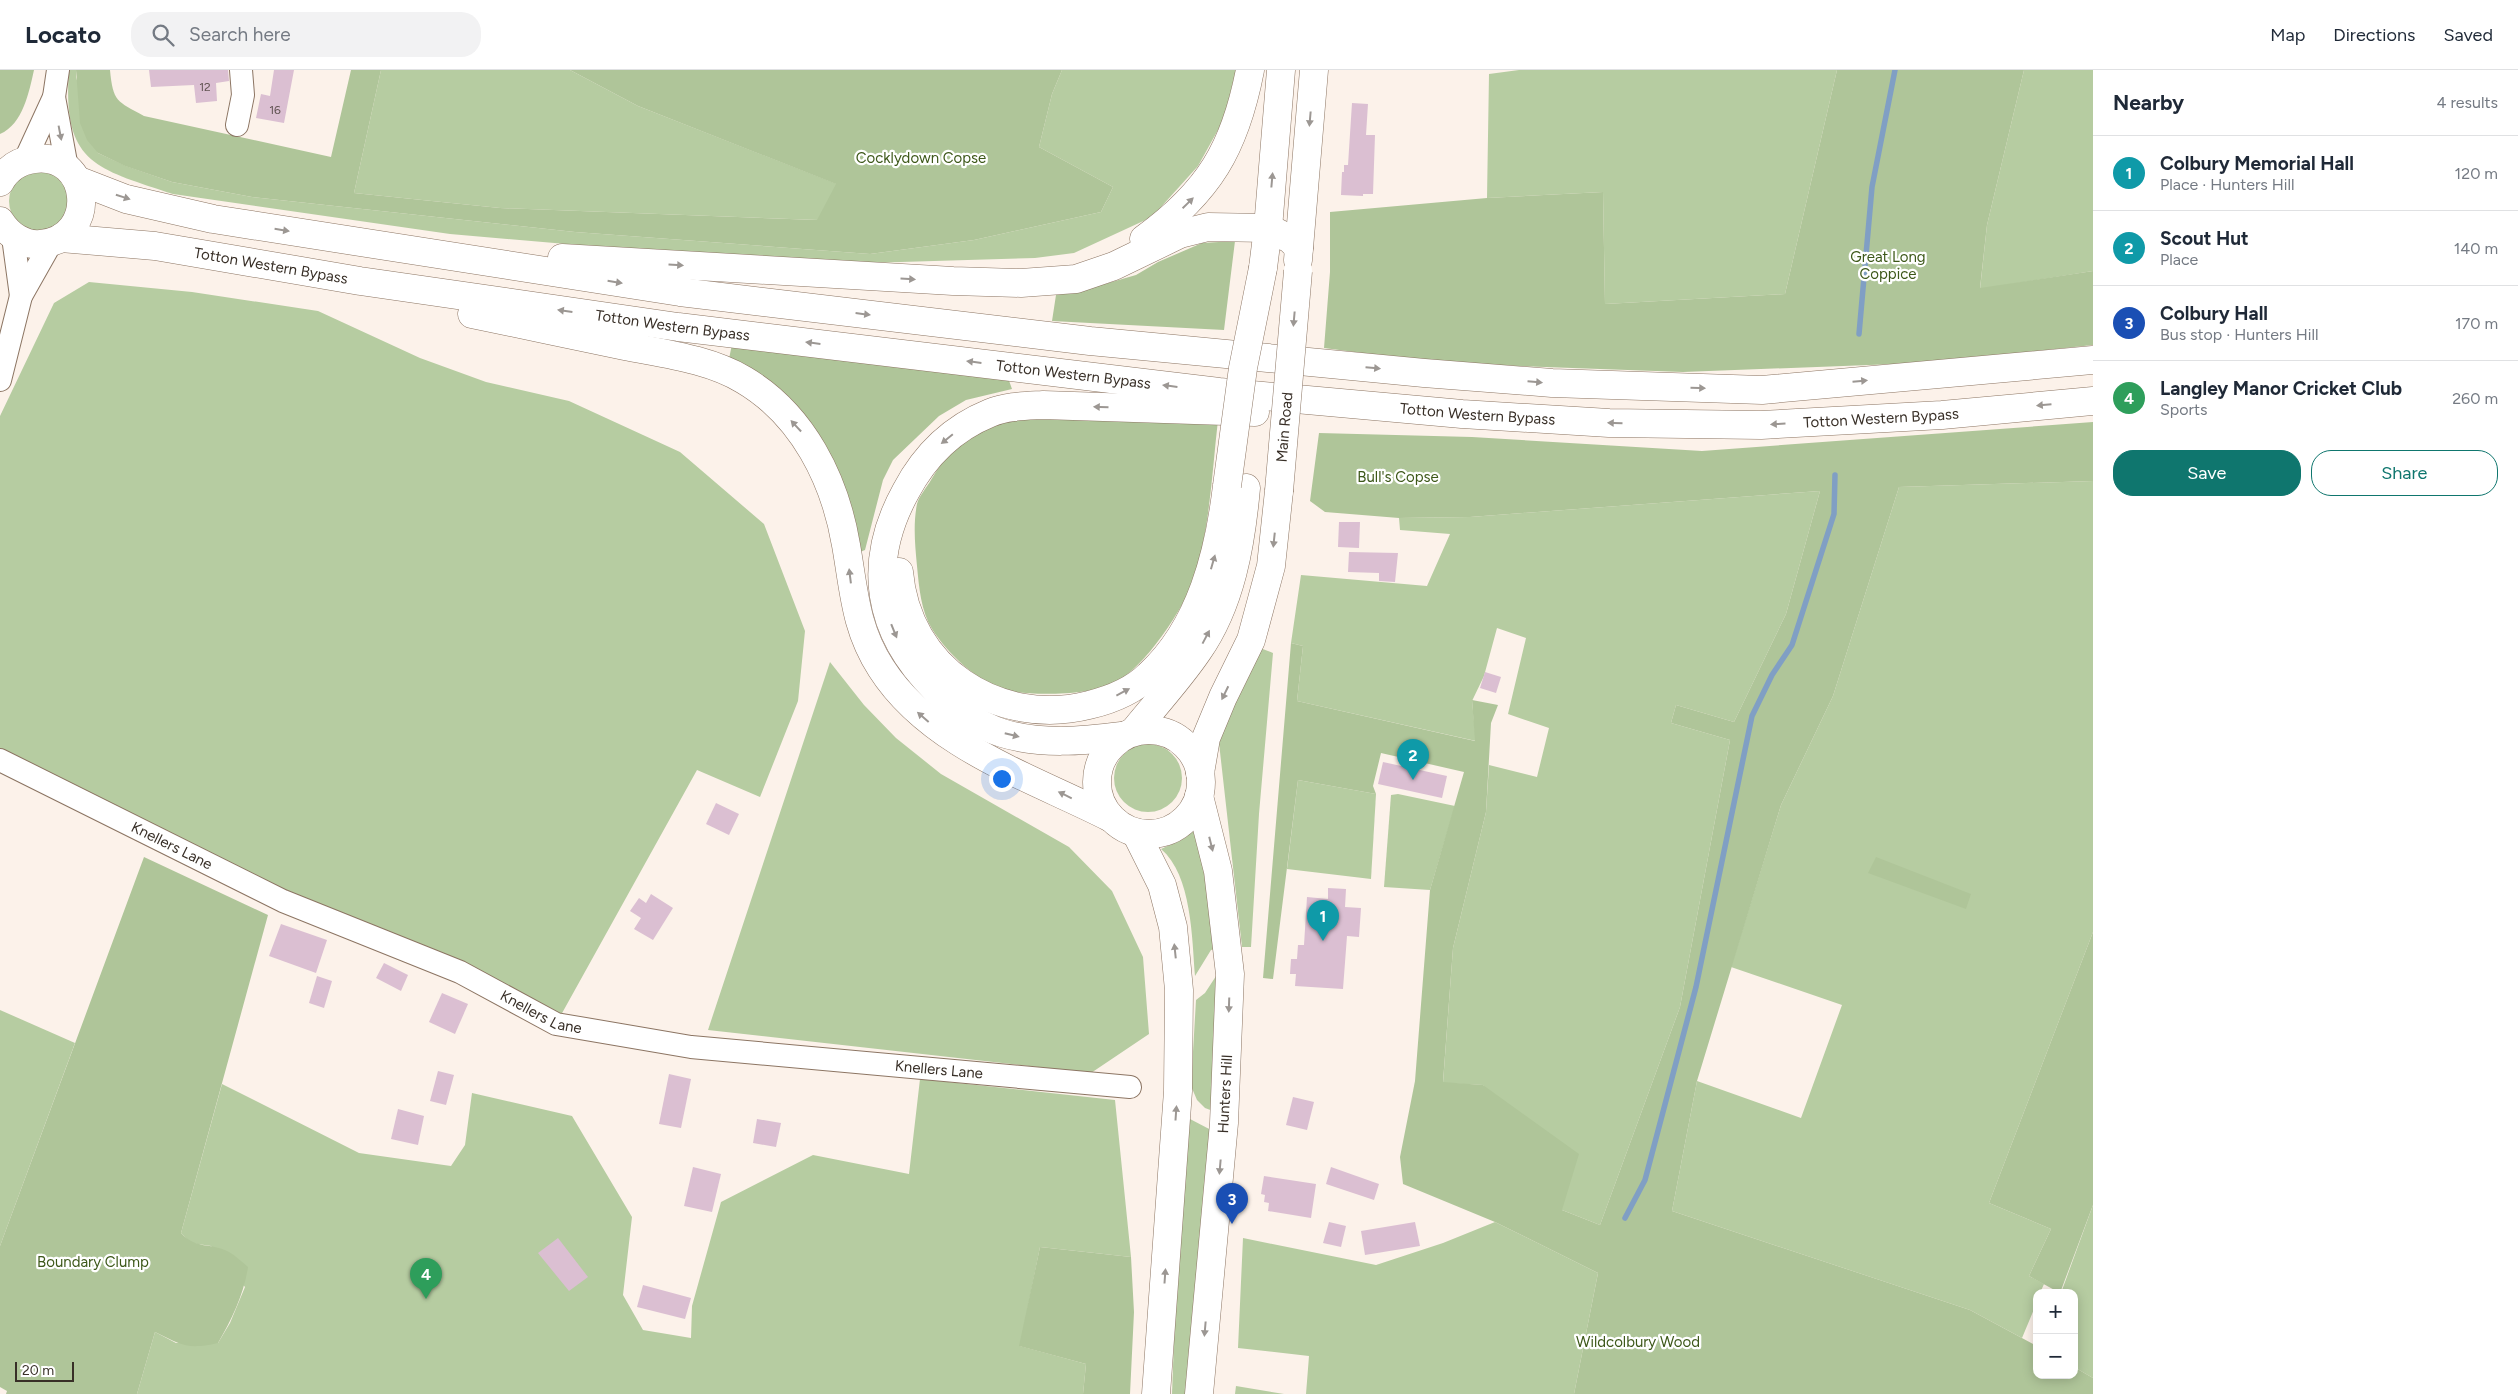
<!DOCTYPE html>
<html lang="en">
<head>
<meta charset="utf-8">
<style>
	:root { --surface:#fff; --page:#f2f2f3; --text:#1f2937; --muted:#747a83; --line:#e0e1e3; --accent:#0f766e }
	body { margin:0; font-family:Figtree,sans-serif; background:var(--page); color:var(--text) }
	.controls { position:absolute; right:15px; bottom:15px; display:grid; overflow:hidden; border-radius:10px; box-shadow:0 2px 12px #0003 }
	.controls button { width:45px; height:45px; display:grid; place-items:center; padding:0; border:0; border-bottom:1px solid var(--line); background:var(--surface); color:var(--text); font:25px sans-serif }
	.scale { position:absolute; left:15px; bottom:12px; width:59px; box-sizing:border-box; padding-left:5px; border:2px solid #382f27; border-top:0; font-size:14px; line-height:18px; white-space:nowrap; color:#382f27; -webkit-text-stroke:4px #fff; paint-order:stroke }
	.you { position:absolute; left:1001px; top:708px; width:18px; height:18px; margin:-12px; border:4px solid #fff; border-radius:50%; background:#1a73e8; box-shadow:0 0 0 8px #1a73e833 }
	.badge { display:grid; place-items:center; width:32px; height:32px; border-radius:50%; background:var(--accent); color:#fff; font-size:16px; font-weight:700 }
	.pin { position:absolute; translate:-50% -41px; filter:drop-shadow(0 1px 2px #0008) }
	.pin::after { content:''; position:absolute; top:26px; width:18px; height:15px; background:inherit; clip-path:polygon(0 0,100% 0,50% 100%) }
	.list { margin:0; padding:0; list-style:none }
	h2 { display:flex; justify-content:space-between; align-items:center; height:65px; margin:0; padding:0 20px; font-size:21px }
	h2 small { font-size:16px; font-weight:400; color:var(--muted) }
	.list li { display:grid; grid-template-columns:32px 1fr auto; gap:15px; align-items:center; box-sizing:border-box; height:75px; padding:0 20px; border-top:1px solid var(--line) }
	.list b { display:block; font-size:19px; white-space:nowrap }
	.list p { margin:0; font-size:16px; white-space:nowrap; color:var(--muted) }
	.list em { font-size:16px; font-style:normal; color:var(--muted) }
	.actions { display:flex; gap:10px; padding:15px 20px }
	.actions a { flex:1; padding:11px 0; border:1px solid var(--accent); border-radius:20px; text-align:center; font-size:18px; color:var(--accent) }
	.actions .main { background:var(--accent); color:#fff }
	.icon { flex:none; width:28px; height:28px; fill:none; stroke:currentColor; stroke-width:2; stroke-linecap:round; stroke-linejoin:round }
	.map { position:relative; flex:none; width:2093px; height:1324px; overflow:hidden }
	header { display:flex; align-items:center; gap:30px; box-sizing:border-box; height:70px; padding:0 25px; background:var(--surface); border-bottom:1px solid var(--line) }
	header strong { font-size:24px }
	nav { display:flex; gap:28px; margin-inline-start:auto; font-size:18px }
	.search { width:350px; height:45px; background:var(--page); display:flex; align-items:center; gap:12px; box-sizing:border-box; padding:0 18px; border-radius:20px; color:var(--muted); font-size:19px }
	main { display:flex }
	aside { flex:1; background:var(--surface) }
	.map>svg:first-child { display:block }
</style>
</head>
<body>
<header>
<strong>Locato</strong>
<div class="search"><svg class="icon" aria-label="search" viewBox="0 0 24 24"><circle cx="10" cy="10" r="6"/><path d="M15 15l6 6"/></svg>Search here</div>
<nav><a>Map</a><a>Directions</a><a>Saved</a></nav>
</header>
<main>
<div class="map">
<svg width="2093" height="1324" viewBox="0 0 2093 1324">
	<rect width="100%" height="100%" fill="#fcf2ea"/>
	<g fill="#b6cca1">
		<path d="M69,0H76V7L98,83L126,96L172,112L252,127L575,162L870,184L974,170L1101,142L1113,117L1039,77L1052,24L1062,0H1236L1224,49L1198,96L1152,147L1074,183L1035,188L867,193L659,182L450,164L173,124C96,98 62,94 69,0Z"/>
		<path d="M381,0H570L638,36L837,114L818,150L500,138L354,123Z"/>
		<path d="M1519,0H1837L1785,224L1605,234L1603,122L1487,128L1489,4Z"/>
		<path d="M2024,0H2093V201L1980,219L1987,155Z"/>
		<circle cx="39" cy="131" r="30"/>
		<path d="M89,212L192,222L318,241L420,288L486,312L569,331L680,382L764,454L805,561L798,631L760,727L697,700L556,954L0,690V346L54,233Z"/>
		<path d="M2093,411V862L1989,1133L2051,1159L2029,1206L2044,1214L2040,1223H2037V1232L2022,1268L1970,1240L1672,1141L1697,1011L1801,1048L1842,935L1731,897L1781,735L1833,626L1899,417Z"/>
		<path d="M1820,421L1786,544L1734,652L1676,635L1671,653L1730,670L1680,937L1600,1155L1562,1140L1483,1015L1443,1013L1453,878L1486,742L1489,695L1537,707L1549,658L1508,644L1526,568L1497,558L1484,606L1472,631L1476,671L1297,631L1303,576L1291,573L1301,505L1427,516L1450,464L1400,460L1399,448L1470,447Z"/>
		<path d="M1260,578L1273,583L1259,744L1251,877H1242L1219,673L1222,659Z"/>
		<path d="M830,592L864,635L896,668L941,704L1069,777L1112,821L1143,887L1149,964L1091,1003L708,960Z"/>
		<circle cx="1148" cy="708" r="34"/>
		<path d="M1298,710L1376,724L1371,809L1287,799Z"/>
		<path d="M1398,724L1455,736L1430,820L1384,817L1391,725Z"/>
		<path d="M1195,758H1200L1219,878L1211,880L1195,906C1192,869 1192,805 1161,779L1185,768Z"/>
		<path d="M1220,900L1213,1041L1205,1038L1197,1030L1191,1016L1196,930L1205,923Z"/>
		<path d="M0,940L75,973L0,1176Z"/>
		<path d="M920,1009L1115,1030L1131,1187L1040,1177L1020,1276L1086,1294L1083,1324H137L155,1262L176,1273H218L230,1253L245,1217L211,1176L191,1173L181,1163L222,1014L359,1083L451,1096L465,1075L472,1023L572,1046L632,1147L623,1225L643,1260L691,1268L692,1236L721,1132L813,1085L909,1104Z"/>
		<path d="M1190,1049L1213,1061L1189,1324H1172L1175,1243Z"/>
		<path d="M2093,1135V1308L2074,1297V1223H2061Z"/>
		<path d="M1495,1152L1598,1203L1574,1324H1306L1309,1286L1238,1278L1243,1168L1376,1195L1443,1173Z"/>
		<path d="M1236,1316L1284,1324H1235Z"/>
	</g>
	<g fill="#afc599">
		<path d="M0,0H34C29,22 23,54 0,64Z"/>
		<path d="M76,0H110C113,32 117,31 144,46L331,87L351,0H381L354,123L500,138L817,150L836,114L638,36L570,0H1062L1052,24L1039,77L1113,117L1101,142L974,170L870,184L575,162L252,127L172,112L125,96L98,83L87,70L80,53Z"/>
		<path d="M1837,0H2024L1987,155L1980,218L2093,201V275L1921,293L1683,302L1439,293L1324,278L1330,202V142L1487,128L1603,122L1605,234L1785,224Z"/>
		<path d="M1235,171L1224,260L1052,251L1056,225L1091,218L1136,205L1158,192L1202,173Z"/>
		<path d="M732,274L1007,305L1012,319L966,330L939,346L893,390L883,410L865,480L855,484C850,460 848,433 840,409C823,353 774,321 729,289Z"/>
		<path d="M1023,347L1218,350C1213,393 1211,436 1202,478C1201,486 1200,496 1197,504C1184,538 1145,598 1113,614C1091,625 1025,627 1002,619C975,609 948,584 932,559C921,541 919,517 917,496C915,475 913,454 917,434C919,426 927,417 931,410C958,366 975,360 1023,347Z"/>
		<path d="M2093,352V411L1899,417L1833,626L1781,735L1697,1011L1672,1141L1970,1240L2037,1276V1305H2074V1297L2093,1308V1324H1574L1598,1203L1495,1152L1403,1114L1400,1087L1415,1011L1430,820L1464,702L1381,683L1373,716L1376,724L1298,710L1273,909L1263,908L1291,573L1303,576L1297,631L1475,671L1472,630L1498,635L1491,653L1486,742L1453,878L1443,1012L1483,1015L1579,1084L1562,1140L1600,1155L1680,937L1730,670L1671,653L1676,635L1734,652L1786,544L1820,421L1470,447L1399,448L1325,442L1310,431L1319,363L1472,367L1702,381Z"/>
		<path d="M144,787L268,845L181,1163C197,1180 210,1172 229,1182C236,1186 242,1192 248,1197C244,1224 232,1249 218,1273C187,1280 182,1275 155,1262L137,1324H6L7,1321L0,1317V1176Z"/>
		<path d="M1876,787L1971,824L1966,839L1868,803Z"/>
		<path d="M2093,862V1135L2060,1223L2029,1206L2051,1159L1989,1133Z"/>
		<path d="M1040,1177L1131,1187L1134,1242L1130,1324H1083L1086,1294L1019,1276Z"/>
	</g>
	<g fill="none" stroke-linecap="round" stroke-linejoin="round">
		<g stroke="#809fc4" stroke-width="5.5">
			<path d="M1859,264L1872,117L1895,0"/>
			<path d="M1625,1148L1645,1110L1696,917L1752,646L1772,605L1792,575L1834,444L1835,405"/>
		</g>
	</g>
	<g fill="#dbbfd2">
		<path d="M149,0H228L229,11L216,13L217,31L196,33L194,15L151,17Z"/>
		<path d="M274,0H294L284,53L256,48L261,24L270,26Z"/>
		<path d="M1352,33L1368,34L1366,65H1375L1373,124H1363V126L1341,125L1342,102H1344V95H1348Z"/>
		<path d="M1339,452H1360L1359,478L1338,477Z"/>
		<path d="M1349,482L1398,483L1395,512L1379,511V503L1348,502Z"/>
		<path d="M1485,602L1501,607L1496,623L1480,618Z"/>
		<path d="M1383,692L1447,706L1442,728L1378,714Z"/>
		<path d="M716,733L739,744L729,765L706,754Z"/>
		<path d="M1328,818L1346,819L1345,837L1361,838L1359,867L1347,866L1343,919L1295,916L1296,904H1290L1291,889H1297L1298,875H1304L1307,827L1328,829Z"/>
		<path d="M651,824L673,838L653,870L634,859L641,848L630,841L639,828L646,833Z"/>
		<path d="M281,854L327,870L316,903L269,886Z"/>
		<path d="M384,893L408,905L401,921L376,908Z"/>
		<path d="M317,906L332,911L324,938L309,933Z"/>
		<path d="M442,923L468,934L455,964L429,952Z"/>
		<path d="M438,1001L454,1005L446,1035L430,1031Z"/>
		<path d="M669,1004L691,1009L681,1058L659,1054Z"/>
		<path d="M1293,1027L1314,1032L1307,1060L1286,1055Z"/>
		<path d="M398,1039L424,1046L418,1075L391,1069Z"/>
		<path d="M757,1049L781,1053L776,1077L753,1073Z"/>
		<path d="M693,1097L721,1104L712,1142L684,1136Z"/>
		<path d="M1331,1097L1379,1114L1374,1130L1326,1114Z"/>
		<path d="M1264,1106L1316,1114L1311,1148L1268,1141L1269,1133L1264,1132L1265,1125L1261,1124Z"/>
		<path d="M1329,1152L1346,1156L1341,1177L1323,1173Z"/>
		<path d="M1415,1152L1420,1176L1365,1185L1361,1161Z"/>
		<path d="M558,1168L588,1207L569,1221L538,1183Z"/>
		<path d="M643,1215L691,1228L685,1249L637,1237Z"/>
	</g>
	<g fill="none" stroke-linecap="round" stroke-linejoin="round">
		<defs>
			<g id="minor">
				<path d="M54,27L67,98"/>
				<path d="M237,55L243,25L241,0"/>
				<path d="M25,90L54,27L58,0"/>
				<path d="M13,167L21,226"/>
				<path d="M0,310L21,226L51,173"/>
				<path id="s1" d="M0,690L283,831L460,902L556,954L691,977L1130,1017"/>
			</g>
			<g id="major">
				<path d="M77,110L126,129L213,149L680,222L1090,271L1424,303L1552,313L1762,320L2093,290"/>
				<path d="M0,112C7,99 19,91 34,89C91,81 100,168 41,174C24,176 9,165 0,151"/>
				<path id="s2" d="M61,168L155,176L360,211L678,257L1219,322L1462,344L1609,353L1761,355L1942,345L2093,331"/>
				<path d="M1144,169C1209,122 1235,78 1250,0"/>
				<path d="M562,188L953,211L1021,213L1076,209L1114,196L1180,164L1208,157L1268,158L1290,169L1299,178"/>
				<path d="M1298,190L1314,0"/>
				<path d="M1263,198L1268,158L1281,0"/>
				<path d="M472,244C523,255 574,265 625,276C665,284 709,289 744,310C803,345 835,410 846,475C854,520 855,558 881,598C930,675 1030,707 1109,747"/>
				<path d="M899,502C907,598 997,658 1089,635C1110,630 1134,620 1149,605C1201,557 1219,483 1227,416"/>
				<circle cx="1149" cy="712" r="52"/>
				<path d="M1134,661C1155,635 1179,609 1198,581C1231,534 1241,474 1246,418"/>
				<path d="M1122,666C1083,671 1041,675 1002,663C977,655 954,638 936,620C877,562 866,493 906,421C925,385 953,358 990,343C1007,336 1025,336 1043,335L1255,342"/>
				<path d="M1200,703L1206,668L1223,627L1251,570L1271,496L1279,421"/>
				<path d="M1199,726L1218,801L1230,904L1224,1053L1199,1324"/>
				<path d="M1136,763L1162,815L1173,857L1179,920L1178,1021L1156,1324"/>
			</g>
		</defs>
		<use href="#minor" stroke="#8c7563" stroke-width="24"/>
		<use href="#major" stroke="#8c7563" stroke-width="29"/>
		<use href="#minor" stroke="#fff" stroke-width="22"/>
		<use href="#major" stroke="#fff" stroke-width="28"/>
		<defs>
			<g id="major-bridge">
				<path d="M1227,416L1243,298L1263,198"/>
				<path id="s3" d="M1279,421L1298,201"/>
			</g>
		</defs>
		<use href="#major-bridge" stroke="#8c7563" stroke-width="29" stroke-linecap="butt"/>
		<use href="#major-bridge" stroke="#fff" stroke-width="28"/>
	</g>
	<defs><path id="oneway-solid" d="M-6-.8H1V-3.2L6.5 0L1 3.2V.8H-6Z" transform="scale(1.25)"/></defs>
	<g fill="#9c9793">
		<use href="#oneway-solid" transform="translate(1310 49) rotate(95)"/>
		<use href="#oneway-solid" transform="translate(60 63) rotate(79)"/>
		<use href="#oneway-solid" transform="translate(1272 110) rotate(-85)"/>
		<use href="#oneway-solid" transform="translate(123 127) rotate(18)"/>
		<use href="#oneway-solid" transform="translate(1188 133) rotate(-44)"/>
		<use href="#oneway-solid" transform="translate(282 160) rotate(9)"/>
		<use href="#oneway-solid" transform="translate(676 195) rotate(3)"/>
		<use href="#oneway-solid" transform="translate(908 209) rotate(3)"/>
		<use href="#oneway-solid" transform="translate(615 212) rotate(9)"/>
		<use href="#oneway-solid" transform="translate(565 241) rotate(-172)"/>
		<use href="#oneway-solid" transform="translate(863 244) rotate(7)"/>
		<use href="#oneway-solid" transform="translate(1294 249) rotate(95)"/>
		<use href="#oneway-solid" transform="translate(813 273) rotate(-173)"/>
		<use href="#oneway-solid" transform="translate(974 292) rotate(-173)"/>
		<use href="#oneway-solid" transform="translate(1373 298) rotate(5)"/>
		<use href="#oneway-solid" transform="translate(1860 311) rotate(-5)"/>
		<use href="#oneway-solid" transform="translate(1535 312) rotate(5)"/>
		<use href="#oneway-solid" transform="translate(1170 316) rotate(-173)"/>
		<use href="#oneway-solid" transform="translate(1698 318) rotate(2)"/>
		<use href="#oneway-solid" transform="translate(2044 335) rotate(175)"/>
		<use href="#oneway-solid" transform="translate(1101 337) rotate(-178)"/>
		<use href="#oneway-solid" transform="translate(1615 353) rotate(-178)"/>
		<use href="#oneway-solid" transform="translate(1778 354) rotate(177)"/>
		<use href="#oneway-solid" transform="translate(796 356) rotate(-133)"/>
		<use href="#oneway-solid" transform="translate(947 369) rotate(141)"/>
		<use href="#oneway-solid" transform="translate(1274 470) rotate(96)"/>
		<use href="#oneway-solid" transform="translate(1213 492) rotate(-74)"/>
		<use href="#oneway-solid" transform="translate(850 506) rotate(-97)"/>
		<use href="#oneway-solid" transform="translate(894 561) rotate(68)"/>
		<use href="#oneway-solid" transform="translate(1206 567) rotate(-62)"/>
		<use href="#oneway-solid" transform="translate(1123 622) rotate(-28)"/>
		<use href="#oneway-solid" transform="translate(1225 623) rotate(116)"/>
		<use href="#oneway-solid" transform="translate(923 647) rotate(-139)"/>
		<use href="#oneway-solid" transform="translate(1012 665) rotate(14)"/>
		<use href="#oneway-solid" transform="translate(1065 725) rotate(-154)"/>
		<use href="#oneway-solid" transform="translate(1211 774) rotate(76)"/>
		<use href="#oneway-solid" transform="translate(1175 881) rotate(-96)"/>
		<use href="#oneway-solid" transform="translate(1229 935) rotate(92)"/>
		<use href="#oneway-solid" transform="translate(1176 1043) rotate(-86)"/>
		<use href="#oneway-solid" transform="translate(1220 1097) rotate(95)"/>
		<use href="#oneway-solid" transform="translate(1165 1206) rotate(-86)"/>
		<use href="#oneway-solid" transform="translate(1205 1259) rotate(95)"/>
	</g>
	<g text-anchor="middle" stroke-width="4.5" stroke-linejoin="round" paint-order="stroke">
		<g font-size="12" fill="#615352">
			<text x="205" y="21">12</text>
			<text x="275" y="44">16</text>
		</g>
		<g font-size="15" fill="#3d5819" stroke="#fff">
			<text x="921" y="93">Cocklydown Copse</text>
			<text x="1888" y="192">Great Long<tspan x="1888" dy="17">Coppice</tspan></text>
			<text x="1398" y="412">Bull's Copse</text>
			<text x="93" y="1197">Boundary Clump</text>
			<text x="1638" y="1277">Wildcolbury Wood</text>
		</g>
		<g font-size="15" fill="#382f27" stroke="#fff">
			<text dy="5" stroke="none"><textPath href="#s2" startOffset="212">Totton Western Bypass</textPath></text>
			<text dy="5" stroke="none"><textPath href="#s2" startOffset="618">Totton Western Bypass</textPath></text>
			<text dy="5" stroke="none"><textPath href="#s2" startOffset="1022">Totton Western Bypass</textPath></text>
			<text dy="5" stroke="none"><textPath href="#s2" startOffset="1428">Totton Western Bypass</textPath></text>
			<text dy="5" stroke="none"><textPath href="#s2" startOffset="1832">Totton Western Bypass</textPath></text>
			<text dy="5" stroke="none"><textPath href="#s3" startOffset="64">Main Road</textPath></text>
			<text dy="5" stroke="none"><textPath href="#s1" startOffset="192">Knellers Lane</textPath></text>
			<text dy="5" stroke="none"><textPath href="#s1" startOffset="598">Knellers Lane</textPath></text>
			<text dy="5" stroke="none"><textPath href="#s1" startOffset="1002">Knellers Lane</textPath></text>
			<text transform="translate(1225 1024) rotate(-87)" y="5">Hunters Hill</text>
		</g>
	</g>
</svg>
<div class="controls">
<button>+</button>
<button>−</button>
</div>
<div class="scale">20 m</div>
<div class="you"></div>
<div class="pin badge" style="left:1323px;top:871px;background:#0f9aa8">1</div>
<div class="pin badge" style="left:1413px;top:710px;background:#0f9aa8">2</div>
<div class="pin badge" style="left:1232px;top:1154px;background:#1a4fb4">3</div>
<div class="pin badge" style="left:426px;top:1229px;background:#2e9e5b">4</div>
</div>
<aside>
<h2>Nearby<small>4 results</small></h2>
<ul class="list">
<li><span class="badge" style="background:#0f9aa8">1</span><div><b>Colbury Memorial Hall</b><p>Place · Hunters Hill</p></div><em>120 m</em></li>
<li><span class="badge" style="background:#0f9aa8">2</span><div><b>Scout Hut</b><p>Place</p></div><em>140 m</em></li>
<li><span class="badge" style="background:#1a4fb4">3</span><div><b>Colbury Hall</b><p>Bus stop · Hunters Hill</p></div><em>170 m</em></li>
<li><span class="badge" style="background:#2e9e5b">4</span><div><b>Langley Manor Cricket Club</b><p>Sports</p></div><em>260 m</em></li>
</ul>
<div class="actions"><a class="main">Save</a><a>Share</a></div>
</aside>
</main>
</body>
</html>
